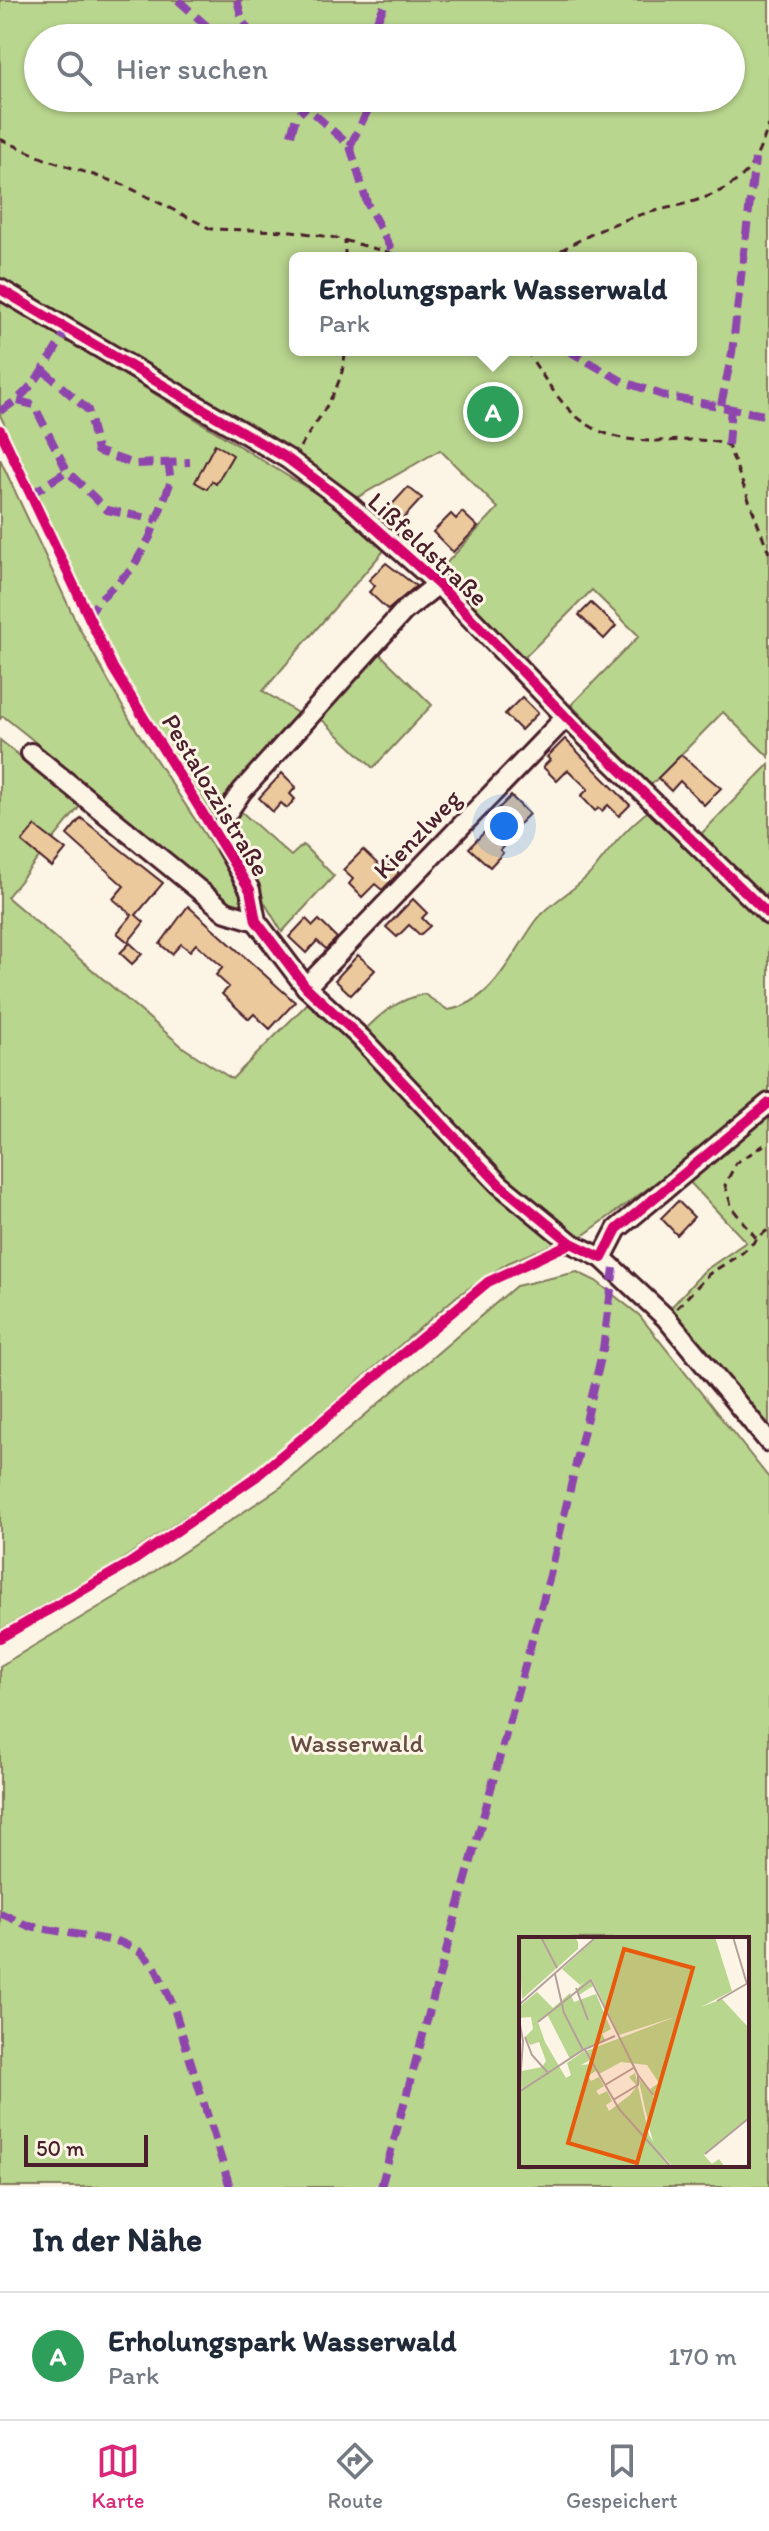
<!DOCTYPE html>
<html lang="de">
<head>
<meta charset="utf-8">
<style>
	:root { --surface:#fff; --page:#f2f2f3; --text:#1f2937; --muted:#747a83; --line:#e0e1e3; --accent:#db2777 }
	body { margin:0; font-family:Itim,sans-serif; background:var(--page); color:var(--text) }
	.scale { position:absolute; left:24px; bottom:20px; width:124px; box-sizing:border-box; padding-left:8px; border:4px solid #4a1f2b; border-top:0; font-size:22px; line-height:28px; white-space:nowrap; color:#4a1f2b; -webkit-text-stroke:6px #fcf5e5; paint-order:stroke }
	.you { position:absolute; left:504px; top:826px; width:28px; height:28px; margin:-20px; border:6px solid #fff; border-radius:50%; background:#1a73e8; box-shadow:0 0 0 12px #1a73e833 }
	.badge { display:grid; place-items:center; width:52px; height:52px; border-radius:50%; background:var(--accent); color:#fff; font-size:26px; font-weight:700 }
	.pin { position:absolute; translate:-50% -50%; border:4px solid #fff; box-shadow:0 2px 8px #0006 }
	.popup { position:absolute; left:289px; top:252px; width:408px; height:104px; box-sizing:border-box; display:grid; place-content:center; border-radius:12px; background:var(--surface); filter:drop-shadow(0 2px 6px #0005); font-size:26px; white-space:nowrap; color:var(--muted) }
	.popup b { font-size:30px; color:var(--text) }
	.popup::after { content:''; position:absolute; left:50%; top:100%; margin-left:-16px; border:16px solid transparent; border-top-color:var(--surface) }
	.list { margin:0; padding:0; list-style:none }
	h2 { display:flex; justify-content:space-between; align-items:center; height:104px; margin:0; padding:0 32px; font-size:34px }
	h2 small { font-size:26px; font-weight:400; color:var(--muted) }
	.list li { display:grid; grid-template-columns:52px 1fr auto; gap:24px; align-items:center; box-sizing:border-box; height:128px; padding:0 32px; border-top:2px solid var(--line) }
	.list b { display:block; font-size:30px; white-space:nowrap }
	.list p { margin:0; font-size:26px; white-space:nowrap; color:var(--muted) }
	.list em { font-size:26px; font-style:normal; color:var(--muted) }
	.icon { flex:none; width:44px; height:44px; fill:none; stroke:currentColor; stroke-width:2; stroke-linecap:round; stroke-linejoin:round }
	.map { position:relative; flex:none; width:769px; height:2187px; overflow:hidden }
	.search { position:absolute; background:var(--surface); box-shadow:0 2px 6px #0004; left:24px; right:24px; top:24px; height:88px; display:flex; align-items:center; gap:20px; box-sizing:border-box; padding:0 28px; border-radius:44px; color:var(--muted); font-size:30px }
	.sheet { height:232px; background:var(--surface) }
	nav { display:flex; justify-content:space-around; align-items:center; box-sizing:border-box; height:112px; border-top:2px solid var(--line); background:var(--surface); font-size:22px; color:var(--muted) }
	nav a { display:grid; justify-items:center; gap:4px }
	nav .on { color:var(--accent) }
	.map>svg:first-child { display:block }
</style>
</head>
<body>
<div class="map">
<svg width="769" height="2187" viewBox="0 0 769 2187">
	<rect width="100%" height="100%" fill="#fcf5e5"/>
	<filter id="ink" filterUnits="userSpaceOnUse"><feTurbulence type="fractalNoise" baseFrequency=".0125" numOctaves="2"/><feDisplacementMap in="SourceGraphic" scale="16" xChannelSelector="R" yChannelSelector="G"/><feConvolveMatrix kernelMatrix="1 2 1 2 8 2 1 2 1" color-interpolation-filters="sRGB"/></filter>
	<g filter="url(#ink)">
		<g fill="#b9d68e" stroke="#827a5c" stroke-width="2" fill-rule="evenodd">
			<path d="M0,0H769V757L723,712L651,785L571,705L639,636L592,590L524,658L438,572L498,508L440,450L358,497L0,282ZM38,38H731V98H38ZM295,258H691V350H295Z"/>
			<path d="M0,298L349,514L387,547L263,691L302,716L220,827L127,681L88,608L0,415Z"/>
			<path d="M0,459L77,624L130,720L243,893L241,909L223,901L28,736L3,716L0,719Z"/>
			<path d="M375,649L432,705L373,768L317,715Z"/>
			<path d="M0,740L81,805L7,897L184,1048L232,1079L310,1001L558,1242L508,1263L457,1296L263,1464L117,1563L0,1630Z"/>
			<path d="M769,764V891L763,897L701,834Z"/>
			<path d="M236,807L291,856L303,845L334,876L282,932L239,860L229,820Z"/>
			<path d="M651,809L769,926V1090L680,1165L577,1240L509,1184L364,1031C382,1012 398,1000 424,994L448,1010C493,1003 512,954 536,921C552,900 580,888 596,867C612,846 629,825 651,809Z"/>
			<path d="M769,1112V1434L666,1313L704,1271L746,1242L686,1178Z"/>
			<path d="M577,1272L596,1281L639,1315L769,1478V2187H0V1666L119,1595L281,1487L516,1286ZM747,1939V2165H521V1939Z"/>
		</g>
		<g fill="#ebc99c" stroke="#4a1f2b" stroke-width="2">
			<path d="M215,444L233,455L216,484L212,481L207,489L195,482Z"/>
			<path d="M408,487L422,498L400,522L387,510Z"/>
			<path d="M462,512L478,527L453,552L433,532L451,514L456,519Z"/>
			<path d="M386,563L416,586L388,610L369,592L375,586L369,580Z"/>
			<path d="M591,603L616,626L604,639L579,615Z"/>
			<path d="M522,697L538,713L521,730L505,714Z"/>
			<path d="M565,739L630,805L619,816L608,805L602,811L599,808L595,811L581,796L588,789L568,770L557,781L543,767L550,760L547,757Z"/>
			<path d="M681,755L721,788L704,805L680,781L671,791L658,778Z"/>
			<path d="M282,773L296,787L290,794L295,799L287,808L281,803L273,812L259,798Z"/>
			<path d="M511,796L529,814L502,841L506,844L500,850L503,853L490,867L469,848L497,819L493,814Z"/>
			<path d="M81,818L163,883L136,915L144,922L128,942L117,933L132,915L113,899L124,886L67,835Z"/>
			<path d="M35,826L66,850L52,867L22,842Z"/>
			<path d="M363,850L384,870L389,864L399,873L382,890L375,884L362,897L349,884L353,879L343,870Z"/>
			<path d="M413,899L427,913L422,918L430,926L420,935L409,925L397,937L386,927Z"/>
			<path d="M188,906L295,1002L270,1029L254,1014L249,1019L222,994L229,987L216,975L223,967L196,944L190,951L181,944L172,954L160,944Z"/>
			<path d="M306,919L313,926L319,920L337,938L326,949L317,941L306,953L289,937Z"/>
			<path d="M130,943L142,954L132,964L120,953Z"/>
			<path d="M358,955L375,970L351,995L335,980Z"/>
			<path d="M678,1201L694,1217L677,1235L661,1218Z"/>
		</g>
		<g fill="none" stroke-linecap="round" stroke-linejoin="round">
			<defs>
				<g id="street">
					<path d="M0,289L288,459L347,503L438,584L566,717L769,915"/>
					<path d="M438,584L404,611L242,791L225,816L227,848L250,890L256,921L306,987L361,1038L499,1184L571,1243L602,1258L666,1318L769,1442"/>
					<path d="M31,753L226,912L256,921"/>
					<path d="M306,987L566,717"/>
					<path d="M602,1258L617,1229L769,1103"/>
				</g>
			</defs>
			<use href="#street" stroke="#4a1f2b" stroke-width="24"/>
			<g stroke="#4a1f2b" stroke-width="3" stroke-dasharray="8 6" stroke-linecap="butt">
				<path d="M0,139L45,159L124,185L211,229L292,231L336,238L408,258"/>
				<path d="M345,258V240"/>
				<path d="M549,258C575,241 604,227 633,217C668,206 716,202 743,175C757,162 762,142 769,125"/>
				<path d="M526,350C561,404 581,441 654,441C680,441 704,437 728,445L769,553"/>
				<path d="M300,447C319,417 345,386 345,350"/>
				<path d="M756,1238L732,1208L725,1185L736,1163L769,1142"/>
				<path d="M677,1308L709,1274L742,1253L766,1231L769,1236"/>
			</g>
			<use href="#street" stroke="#fcf5e5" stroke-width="18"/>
			<g stroke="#8e44ad" stroke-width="8" stroke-dasharray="16 8" stroke-linecap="butt">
				<path d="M178,0L220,38"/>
				<path d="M237,0L243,22L254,38"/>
				<path d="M336,38L372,31L387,0"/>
				<path d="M296,98L350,146L367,203L393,253"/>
				<path d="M291,135L296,117L306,107"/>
				<path d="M350,146L374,98"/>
				<path d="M567,350L622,381L665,396L769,416"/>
				<path d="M43,370L88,410L97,451L134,464L190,462"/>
				<path d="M18,401L34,405L67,471L107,510L157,520"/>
				<path d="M721,405L732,353L755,159"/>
				<path d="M0,411C33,393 49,361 67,329"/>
				<path d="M728,445L731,407"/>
				<path d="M30,495L67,471"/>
				<path d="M87,617L100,599L132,569L150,537L171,481L168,462"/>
				<path d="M0,1913L29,1926L120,1942L141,1952L155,1967L173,2005L230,2187"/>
				<path d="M381,2187L550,1575L603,1349L614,1268"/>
			</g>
			<defs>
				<g id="cycleway">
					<path d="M0,289L288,459L347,503L438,584L566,717L769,915"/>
					<path d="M0,430L113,668L250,890L256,921L306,987L361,1038L499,1184L571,1243L602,1258L617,1229L769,1103"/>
					<path d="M0,1638L130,1563L257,1476L488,1282L571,1243"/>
				</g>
			</defs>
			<use href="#cycleway" stroke="#fcf5e5" stroke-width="15"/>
			<use href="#cycleway" stroke="#d6006c" stroke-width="10"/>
		</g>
	</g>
	<g text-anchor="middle" stroke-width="6" stroke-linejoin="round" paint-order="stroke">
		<g font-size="26" fill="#4a1f2b" stroke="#fcf5e5">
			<text transform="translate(428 549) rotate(43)" y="9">Lißfeldstraße</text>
			<text transform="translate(216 795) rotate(59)" y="9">Pestalozzistraße</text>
			<text transform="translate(417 834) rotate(-46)" y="9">Kienzlweg</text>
		</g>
		<g font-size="26" fill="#664d44" stroke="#fcf5e5">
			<text x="357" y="1752">Wasserwald</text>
		</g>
	</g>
	<g transform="translate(519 1937)">
		<rect width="230" height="230" fill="#fcf5e5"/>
		<path d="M0,0H56L59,5V12L3,62ZM78,0H196L213,54L174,74L100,98L72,40L74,49L60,58L58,52L66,44L61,48L43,32ZM18,55L34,71L51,56L55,65L77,57L92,92L83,97L87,104L62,114L51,122L28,77L19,85L26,105L47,141L52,138L48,126L65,114L71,123L62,128L73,127L77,134L69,139L72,144L80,140L85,149L77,154L80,158L88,154L93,164L87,168L90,174L111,158L118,149L110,140L116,136L130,198L151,230H0V83L3,134L23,130L27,124L20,105L11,108L6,100L14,92L12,80L0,81V70ZM203,62L230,91V181L185,218L193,227L200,222L206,230H154L136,210L131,194L119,140L136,162L131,152L140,146L128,128L102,125L80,137L67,114Z" fill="#b9d68e"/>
		<path fill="none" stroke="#b59f9b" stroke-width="2" d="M22,0L38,31M214,0L228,47M36,37L45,76L64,113M57,51L69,83M198,64L229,46M0,68L77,0M0,82L4,104L0,160M19,85L72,43L119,138V148L94,163M6,100L13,118L30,137M66,113L100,172L152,230M119,138L134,158M86,148L116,130M0,155L64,113L96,99M186,217L230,181"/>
		<path fill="#e8590c" fill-opacity="0.15" stroke="#e8590c" stroke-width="4" d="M105,12L174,31L118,226L49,206Z"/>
		<rect width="230" height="230" fill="none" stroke="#4a1f2b" stroke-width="4"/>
	</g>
</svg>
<div class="scale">50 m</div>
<div class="you"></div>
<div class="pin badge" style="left:493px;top:412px;background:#2e9e5b">A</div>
<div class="popup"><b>Erholungspark Wasserwald</b>Park</div>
<div class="search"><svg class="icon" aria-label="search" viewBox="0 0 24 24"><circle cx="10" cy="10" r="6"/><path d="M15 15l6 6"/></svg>Hier suchen</div>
</div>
<section class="sheet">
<h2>In der Nähe<small></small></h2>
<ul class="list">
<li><span class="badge" style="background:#2e9e5b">A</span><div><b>Erholungspark Wasserwald</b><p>Park</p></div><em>170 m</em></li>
</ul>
</section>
<nav>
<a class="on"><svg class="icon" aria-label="map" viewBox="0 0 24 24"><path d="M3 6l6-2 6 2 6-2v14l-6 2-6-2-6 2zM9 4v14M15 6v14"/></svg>Karte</a>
<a><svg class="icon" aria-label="directions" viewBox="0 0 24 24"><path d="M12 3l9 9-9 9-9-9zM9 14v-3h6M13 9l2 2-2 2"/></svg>Route</a>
<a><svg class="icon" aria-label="saved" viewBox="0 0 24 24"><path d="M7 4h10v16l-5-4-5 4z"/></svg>Gespeichert</a>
</nav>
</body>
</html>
